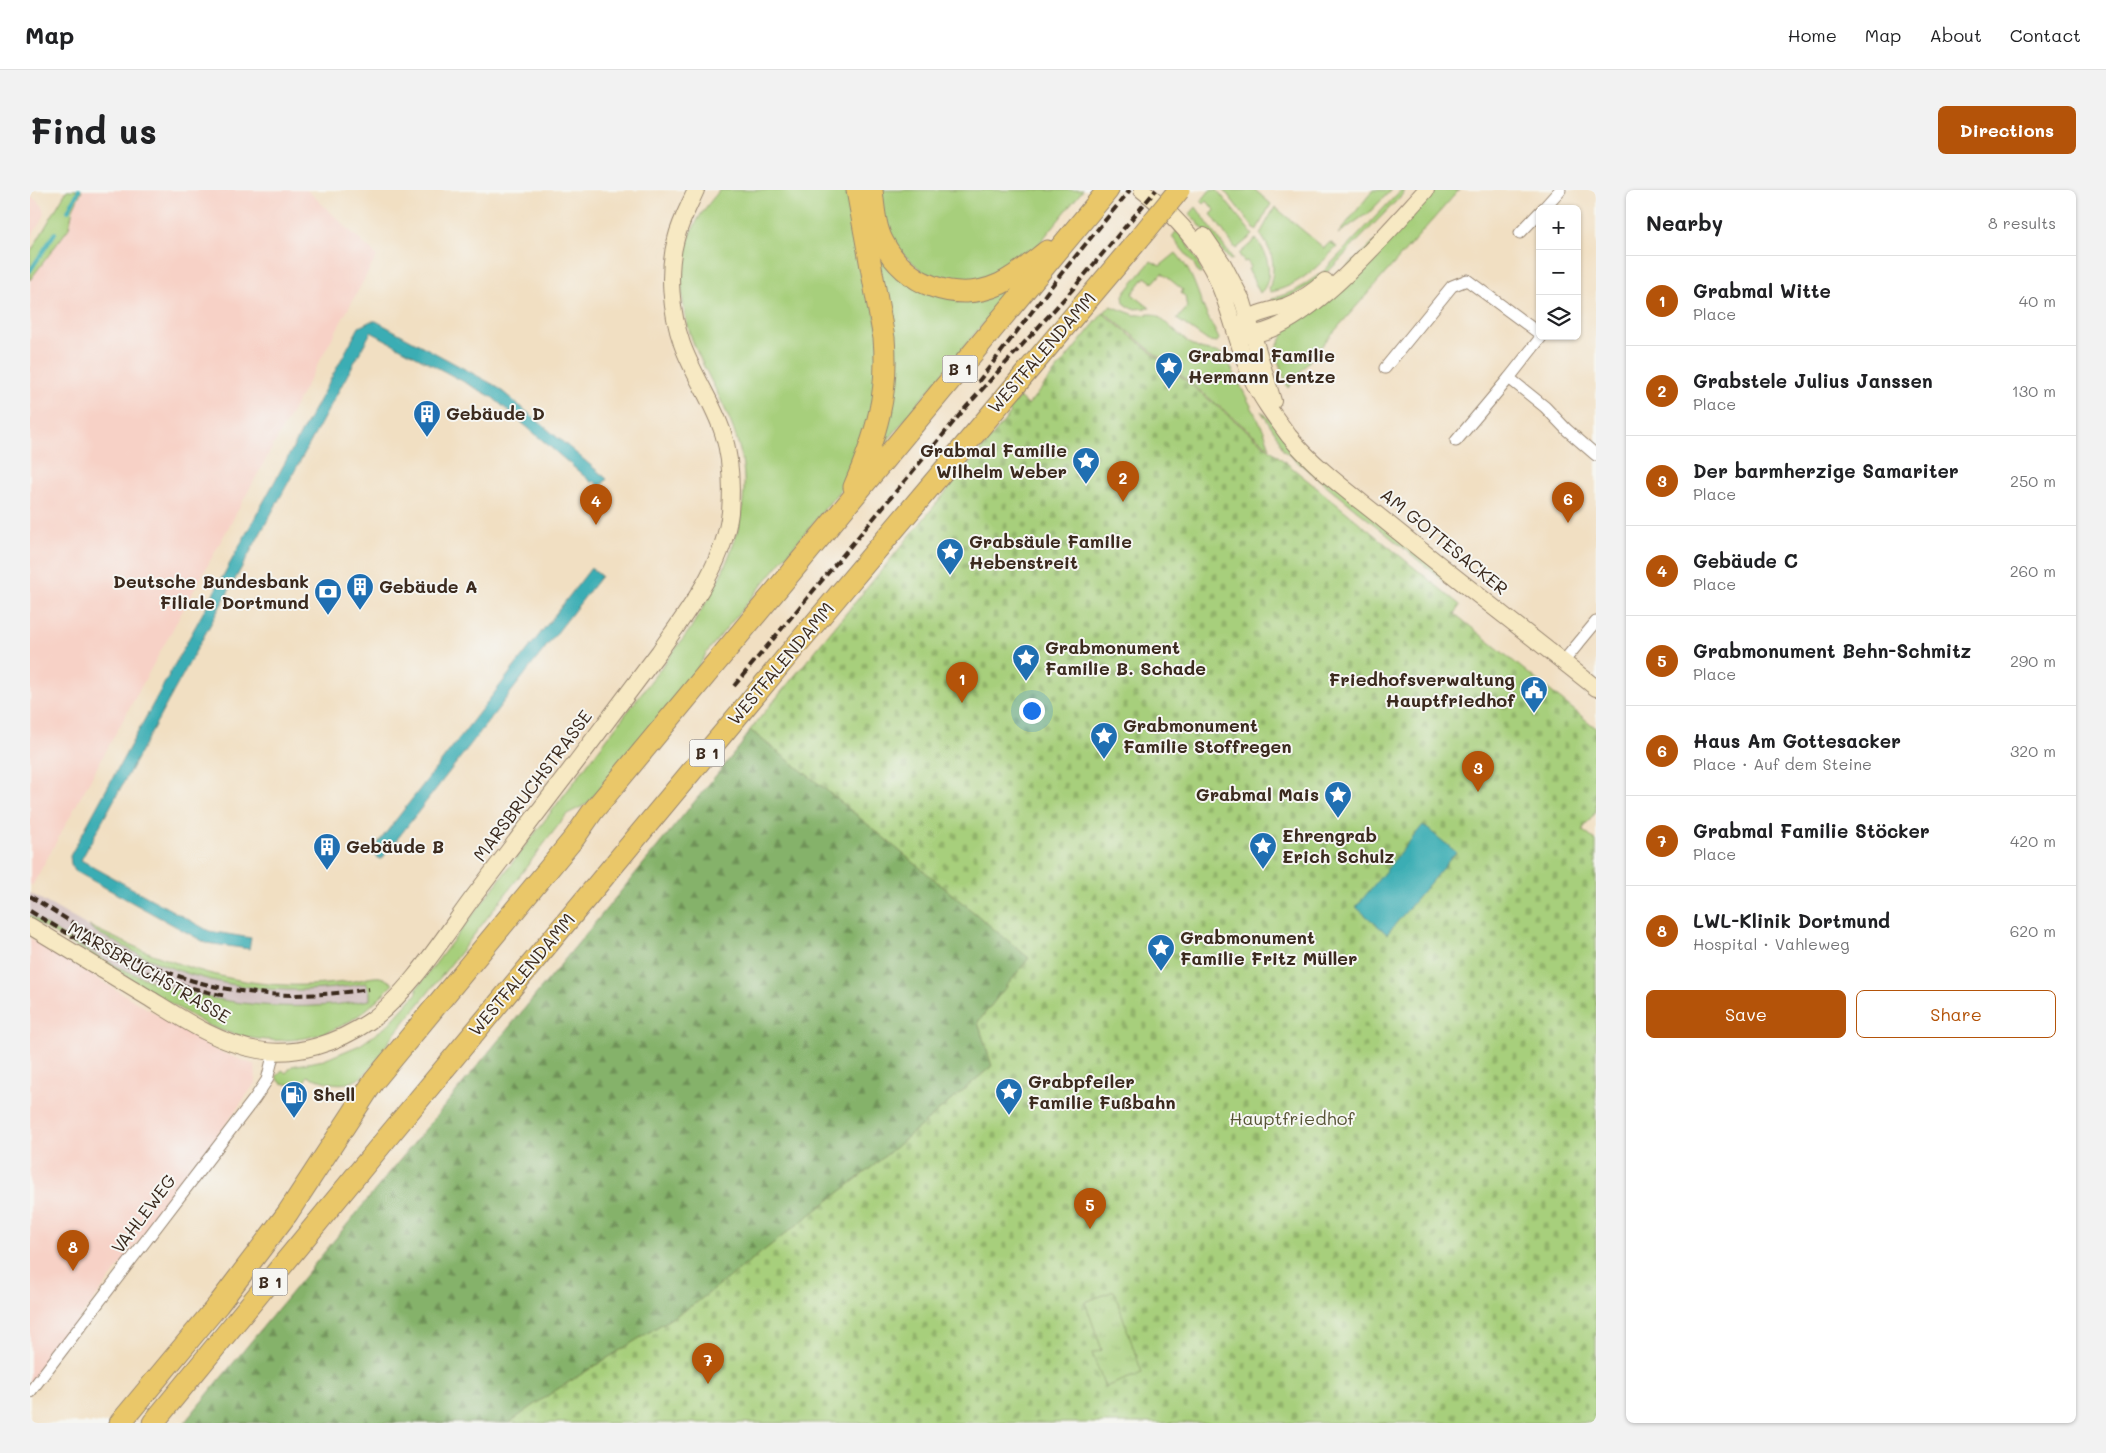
<!DOCTYPE html>
<html lang="en">
<head>
<meta charset="utf-8">
<style>
	:root { --surface:#fff; --page:#f2f2f2; --text:#202124; --muted:#757577; --line:#e0e0e0; --accent:#b45309 }
	body { margin:0; font-family:Mali,sans-serif; background:var(--page); color:var(--text) }
	.controls { position:absolute; right:15px; top:15px; display:grid; overflow:hidden; border-radius:8px; box-shadow:0 1px 4px #0004 }
	.controls button { width:45px; height:45px; display:grid; place-items:center; padding:0; border:0; border-bottom:1px solid var(--line); background:var(--surface); color:var(--text); font:25px sans-serif }
	.you { position:absolute; left:1001px; top:520px; width:18px; height:18px; margin:-12px; border:4px solid #fff; border-radius:50%; background:#1a73e8; box-shadow:0 0 0 8px #1a73e833 }
	.badge { display:grid; place-items:center; width:32px; height:32px; border-radius:50%; background:var(--accent); color:#fff; font-size:16px; font-weight:700 }
	.pin { position:absolute; translate:-50% -41px; filter:drop-shadow(0 1px 2px #0008) }
	.pin::after { content:''; position:absolute; top:26px; width:18px; height:15px; background:inherit; clip-path:polygon(0 0,100% 0,50% 100%) }
	.list { margin:0; padding:0; list-style:none }
	h2 { display:flex; justify-content:space-between; align-items:center; height:65px; margin:0; padding:0 20px; font-size:21px }
	h2 small { font-size:16px; font-weight:400; color:var(--muted) }
	.list li { display:grid; grid-template-columns:32px 1fr auto; gap:15px; align-items:center; box-sizing:border-box; height:90px; padding:0 20px; border-top:1px solid var(--line) }
	.list b { display:block; font-size:19px; white-space:nowrap }
	.list p { margin:0; font-size:16px; white-space:nowrap; color:var(--muted) }
	.list em { font-size:16px; font-style:normal; color:var(--muted) }
	.actions { display:flex; gap:10px; padding:15px 20px }
	.actions a { flex:1; padding:11px 0; border:1px solid var(--accent); border-radius:8px; text-align:center; font-size:18px; color:var(--accent) }
	.actions .main { background:var(--accent); color:#fff }
	.icon { flex:none; width:28px; height:28px; fill:none; stroke:currentColor; stroke-width:2; stroke-linecap:round; stroke-linejoin:round }
	.map { position:relative; flex:none; width:1566px; height:1233px; overflow:hidden; border-radius:8px }
	header { display:flex; align-items:center; gap:30px; box-sizing:border-box; height:70px; padding:0 25px; background:var(--surface); border-bottom:1px solid var(--line) }
	header strong { font-size:24px }
	nav { display:flex; gap:28px; margin-inline-start:auto; font-size:18px }
	.intro { display:flex; align-items:center; justify-content:space-between; box-sizing:border-box; height:120px; padding:0 30px }
	h1 { margin:0; font-size:35px }
	.button { padding:12px 22px; border-radius:8px; background:var(--accent); color:#fff; font-size:18px; font-weight:700 }
	main { display:flex; gap:30px; padding:0 30px }
	aside { flex:1; background:var(--surface); border-radius:8px; box-shadow:0 1px 4px #0004 }
	.map>svg:first-child { display:block }
</style>
</head>
<body>
<header>
<strong>Map</strong>
<nav><a>Home</a><a>Map</a><a>About</a><a>Contact</a></nav>
</header>
<div class="intro"><h1>Find us</h1><a class="button">Directions</a></div>
<main>
<div class="map">
<svg width="1566" height="1233" viewBox="0 0 1566 1233">
	<defs>
		<pattern id="forest-firs" width="22" height="20" patternUnits="userSpaceOnUse" patternTransform="scale(1.25)"><rect width="22" height="20" fill="#85b26b"/><path d="M5 1l3.5 6h-7zM16 11l3.5 6h-7z" fill="#6e9157"/></pattern>
		<pattern id="cemetery-stones" width="16" height="16" patternUnits="userSpaceOnUse" patternTransform="scale(1.25)"><rect width="16" height="16" fill="#a7cf7b"/><path d="M2 7V4a2 2 0 0 1 4 0v3zM10 15v-3a2 2 0 0 1 4 0v3z" fill="#91b26a"/></pattern>
		<pattern id="park-tufts" width="24" height="20" patternUnits="userSpaceOnUse" patternTransform="scale(1.25)"><rect width="24" height="20" fill="#a7cf7b"/><path d="M3 7l-1-3M5 7V3M7 7l1-3M15 17l-1-3M17 17v-4M19 17l1-3" fill="none" stroke="#91b26a"/></pattern>
	</defs>
	<rect width="100%" height="100%" fill="#f6f6f2"/>
	<filter id="ink" filterUnits="userSpaceOnUse"><feTurbulence type="fractalNoise" baseFrequency=".02" numOctaves="2"/><feDisplacementMap in="SourceGraphic" scale="10" xChannelSelector="R" yChannelSelector="G"/><feConvolveMatrix kernelMatrix="1 2 1 2 8 2 1 2 1" color-interpolation-filters="sRGB"/></filter>
	<filter id="wash" filterUnits="userSpaceOnUse"><feTurbulence type="fractalNoise" baseFrequency=".0096" numOctaves="4" result="noise"/><feDisplacementMap in="SourceGraphic" scale="20" xChannelSelector="R" yChannelSelector="G"/><feGaussianBlur stdDeviation="1.12" result="paint"/><feColorMatrix in="noise" values="0 0 0 0 0 0 0 0 0 0 0 0 0 0 0 0 0 1.4 0 .05"/><feComposite in="paint" operator="in"/></filter>
	<g filter="url(#wash)">
		<rect width="100%" height="100%" fill="#f1dfc2"/>
		<g fill="#f7d1c6">
			<path d="M52,0H277L347,66L2,696L0,694V91L39,38L43,19Z"/>
			<path d="M0,5L13,16L14,26L0,49Z"/>
			<path d="M0,748L169,850L185,860L225,875L226,892L172,968L0,1194Z"/>
		</g>
		<path fill="#d2bfbf" d="M0,703L101,761L169,787L196,793L317,797L336,793L340,802V810L295,817L230,816L179,808L129,793L89,777L66,765L0,725Z"/>
		<g fill="#a7cf7b" stroke="#717c4c">
			<path d="M37,0H52L43,19L39,38L0,90V63Z"/>
			<path d="M690,0H822L849,144L850,207L815,294L677,462L662,488L557,614L537,624C480,698 425,771 366,842C353,857 342,886 321,892C307,897 290,890 277,886L273,897L251,893L246,887L252,880L256,883L262,876L294,870L330,855L357,836L387,803V798L659,441C687,394 710,357 714,301C717,251 689,209 669,166C651,128 644,79 662,41C669,25 679,13 690,0Z"/>
			<path d="M837,0L870,82L971,99L977,104L850,260L857,215Z"/>
			<path d="M848,0H1053L999,66L962,92H904L858,50Z"/>
			<path d="M1180,0H1187L1223,45L1206,59L1181,24L1185,21L1177,11L1174,14L1171,11Z"/>
			<path d="M1194,0H1225L1241,14L1226,41Z"/>
			<path d="M1343,0H1361L1336,26L1335,25L1308,44Z"/>
			<path d="M1371,0H1374L1372,5L1299,81L1266,104L1243,113L1242,109L1265,101L1293,82Z"/>
			<path d="M1401,0H1429L1287,161L1258,198L1246,165V158L1253,146L1250,139Z"/>
			<path d="M1166,17L1203,69L1200,70L1160,24Z"/>
			<path d="M1245,17L1294,58L1300,52L1307,57C1288,77 1268,96 1241,102L1239,99C1246,77 1244,63 1230,44Z"/>
			<path d="M1148,39L1164,64L1172,83L1169,84L1164,74L1142,47Z"/>
			<path d="M1226,49C1238,62 1245,90 1230,103L1218,79L1221,77L1217,71L1214,72L1209,64Z"/>
			<path d="M1146,63C1161,80 1165,95 1173,116C1177,127 1184,138 1189,149L1187,152L1178,151L1147,129L1157,118L1155,106L1151,103L1153,100L1132,83L1123,93L1115,87L1102,104L1120,118L1102,119L1094,113L1093,105L1121,71L1130,76Z"/>
			<path d="M1081,116L1105,125L1123,124L1129,127C1141,137 1154,151 1168,158C1176,162 1188,160 1195,166L1234,241L1240,258L1074,122Z"/>
			<path d="M1231,221L1433,403V404L1431,405L1253,260L1248,247Z"/>
			<path d="M0,725C29,743 58,762 88,777C167,814 255,825 340,810V802L336,793C253,810 165,796 91,755C81,749 66,744 59,736C121,765 185,793 255,795C278,796 301,794 324,791C332,790 342,786 350,787C355,788 359,791 363,794C352,805 342,816 329,825C284,858 226,856 177,835L0,729Z"/>
		</g>
		<path fill="url(#forest-firs)" stroke="#606e44" d="M720,540L789,594L999,768L948,832L962,876L842,977L666,1113L523,1202L479,1233H154L711,555Z"/>
		<path fill="url(#cemetery-stones)" stroke="#717c4c" d="M1073,123L1430,415L1425,424L1566,538V622L1552,640L1566,651V1233H479L523,1202L666,1113L842,977L962,876L948,832L999,768L789,594L720,540L981,223L978,220L989,207L998,215Z"/>
		<path fill="url(#park-tufts)" stroke="#717c4c" d="M1084,1101L1112,1183L1075,1197L1062,1163L1072,1160L1055,1112Z"/>
		<g fill="#3badb4" stroke="#3b6c69">
			<path d="M341,131H346L466,196L577,289L570,297L564,291L562,293L462,207L341,142L51,670L179,741L221,748L219,759L176,753L45,681L41,674L40,666L329,137Z"/>
			<path d="M561,378L571,386L351,670L341,662Z"/>
			<path d="M1393,635L1426,662L1357,744L1326,717Z"/>
		</g>
		<g fill="none" stroke-linecap="round" stroke-linejoin="round">
			<g stroke="#3badb4" stroke-width="4">
				<path d="M38,21L49,0"/>
				<path d="M0,81L25,43"/>
			</g>
		</g>
	</g>
	<g filter="url(#ink)">
		<g fill="none" stroke-linecap="round" stroke-linejoin="round">
			<defs>
				<g id="street">
					<path d="M1513,19L1530,0"/>
					<path d="M1490,43L1510,22"/>
					<path d="M1355,178L1422,96L1437,90L1510,144"/>
					<path d="M1479,188L1512,146"/>
					<path d="M1426,251L1479,188L1515,217L1537,240L1566,265"/>
					<path d="M1533,472L1566,432"/>
					<path d="M0,1202L225,908L237,890L244,862"/>
				</g>
				<g id="secondary">
					<path d="M1112,0C1141,22 1165,47 1182,79C1200,113 1206,153 1222,189C1232,210 1245,227 1259,246C1286,279 1322,304 1355,331C1425,388 1496,442 1566,498"/>
					<path d="M1174,46L1193,74L1213,112L1243,211"/>
					<path d="M1210,136C1221,123 1241,121 1256,116C1271,110 1284,102 1295,91"/>
					<path d="M1213,144C1268,151 1360,39 1396,0"/>
					<path d="M0,736C39,760 78,783 117,807C151,828 187,853 228,860C266,867 308,853 340,831C378,804 413,748 441,710C504,628 567,545 629,462C658,420 694,375 700,322C702,296 701,268 693,243C683,212 663,185 652,154C641,122 637,82 646,49C650,32 659,16 666,0"/>
				</g>
				<g id="highway">
					<path d="M842,0C844,17 845,37 853,52C875,95 926,114 970,94C987,86 1002,73 1017,61"/>
					<path d="M824,297C846,246 859,204 854,148L827,0"/>
					<path d="M90,1233L188,1115L257,1024L344,891L545,647L563,621L1078,0"/>
					<path d="M123,1233L356,949L764,458L1108,50"/>
				</g>
			</defs>
			<use href="#street" stroke="#968470" stroke-width="13"/>
			<use href="#secondary" stroke="#968470" stroke-width="18"/>
			<use href="#highway" stroke="#968470" stroke-width="23"/>
			<use href="#street" stroke="#fff" stroke-width="11"/>
			<use href="#secondary" stroke="#f7e9c3" stroke-width="16"/>
			<use href="#highway" stroke="#eac769" stroke-width="21"/>
			<g stroke="#3b2a1e" stroke-width="4" stroke-dasharray="8 4" stroke-linecap="butt">
				<path d="M948,192L1031,84L1100,0"/>
				<path d="M704,496L937,216L1042,100L1126,0"/>
				<path d="M0,706C38,730 75,754 116,773C187,806 262,811 339,799"/>
				<path d="M0,721C65,761 120,791 196,806"/>
			</g>
			<defs>
				<path id="highway-bridge" d="M1108,50L1149,0"/>
			</defs>
			<use href="#highway-bridge" stroke="#968470" stroke-width="23" stroke-linecap="butt"/>
			<use href="#highway-bridge" stroke="#eac769" stroke-width="21"/>
		</g>
	</g>
	<defs>
		<symbol id="sight-pin" viewBox="-11 -11 22 30"><path d="M0 17L-7.5 6A9.5 9.5 0 1 1 7.5 6Z" fill="#1f6fb2" stroke="#f6f6f2"/><path d="M0-6L1.8-2.2L6-1.7L2.9 1.2L3.7 5.4L0 3.3L-3.7 5.4L-2.9 1.2L-6-1.7L-1.8-2.2Z" fill="#fff"/></symbol>
		<symbol id="building-pin" viewBox="-11 -11 22 30"><path d="M0 17L-7.5 6A9.5 9.5 0 1 1 7.5 6Z" fill="#1f6fb2" stroke="#f6f6f2"/><path d="M-4-6H4V6H1V3H-1V6H-4ZM-2.5-4.3h1.7v1.8h-1.7ZM.8-4.3h1.7v1.8H.8ZM-2.5-1h1.7V.8h-1.7ZM.8-1h1.7V.8H.8Z" fill="#fff"/></symbol>
		<symbol id="bank-pin" viewBox="-11 -11 22 30"><path d="M0 17L-7.5 6A9.5 9.5 0 1 1 7.5 6Z" fill="#1f6fb2" stroke="#f6f6f2"/><path d="M-6-4H6V4H-6ZM0-2.3a2.3 2.3 0 1 0 0 4.6a2.3 2.3 0 1 0 0-4.6Z" fill="#fff"/></symbol>
		<symbol id="civic-pin" viewBox="-11 -11 22 30"><path d="M0 17L-7.5 6A9.5 9.5 0 1 1 7.5 6Z" fill="#1f6fb2" stroke="#f6f6f2"/><path d="M-.6-6.5H3V-4.5H.6V-3L4-1V1h2V6H-6V1h2V-1L-.6-3ZM-1.2 2.5V6h2.4V2.5Z" fill="#fff"/></symbol>
		<symbol id="fuel-pin" viewBox="-11 -11 22 30"><path d="M0 17L-7.5 6A9.5 9.5 0 1 1 7.5 6Z" fill="#1f6fb2" stroke="#f6f6f2"/><path d="M-5.5-6h7V0h2V4h1.3V-2.5L3-4.5l.8-.8L6-3V5H2.5V1h-1V6h-7ZM-4.2-4.7v3.2H.2V-4.7Z" fill="#fff"/></symbol>
	</defs>
	<g fill-rule="evenodd">
		<use href="#sight-pin" x="1123" y="160" width="32" height="43"/>
		<use href="#building-pin" x="381" y="208" width="32" height="43"/>
		<use href="#sight-pin" x="1040" y="255" width="32" height="43"/>
		<use href="#sight-pin" x="904" y="346" width="32" height="43"/>
		<use href="#building-pin" x="314" y="381" width="32" height="43"/>
		<use href="#bank-pin" x="282" y="386" width="32" height="43"/>
		<use href="#sight-pin" x="980" y="452" width="32" height="43"/>
		<use href="#civic-pin" x="1488" y="484" width="32" height="43"/>
		<use href="#sight-pin" x="1058" y="530" width="32" height="43"/>
		<use href="#sight-pin" x="1292" y="589" width="32" height="43"/>
		<use href="#sight-pin" x="1217" y="640" width="32" height="43"/>
		<use href="#building-pin" x="281" y="641" width="32" height="43"/>
		<use href="#sight-pin" x="1115" y="742" width="32" height="43"/>
		<use href="#sight-pin" x="963" y="886" width="32" height="43"/>
		<use href="#fuel-pin" x="248" y="889" width="32" height="43"/>
	</g>
	<g text-anchor="middle" stroke-width="4" stroke-linejoin="round" paint-order="stroke">
		<g fill="#f6f6f2" stroke="#73675e" stroke-width="1">
			<rect x="912.5" y="165.5" width="35" height="27" rx="4"/>
			<rect x="659.5" y="549.5" width="35" height="27" rx="4"/>
			<rect x="222.5" y="1078.5" width="35" height="27" rx="4"/>
		</g>
		<g font-size="16" font-weight="bold" fill="#3b2a1e">
			<text x="930" y="185">B 1</text>
			<text x="677" y="569">B 1</text>
			<text x="240" y="1098">B 1</text>
		</g>
		<g font-size="18" fill="#3b2a1e" stroke="#f6f6f2">
			<text transform="translate(1012 163) rotate(-49)" y="6">WESTFALENDAMM</text>
			<text transform="translate(1414 352) rotate(39)" y="6">AM GOTTESACKER</text>
			<text transform="translate(751 474) rotate(-50)" y="6">WESTFALENDAMM</text>
			<text transform="translate(503 596) rotate(-53)" y="6">MARSBRUCHSTRASSE</text>
			<text transform="translate(119 783) rotate(30)" y="6">MARSBRUCHSTRASSE</text>
			<text transform="translate(492 785) rotate(-50)" y="6">WESTFALENDAMM</text>
			<text transform="translate(114 1024) rotate(-53)" y="6">VAHLEWEG</text>
		</g>
		<g font-size="18" font-weight="bold" fill="#3b2a1e" stroke="#f6f6f2" text-anchor="start">
			<text x="1158" y="172">Grabmal Familie<tspan x="1158" dy="21">Hermann Lentze</tspan></text>
			<text x="416" y="230">Gebäude D</text>
			<text x="1037" y="267" text-anchor="end">Grabmal Familie<tspan x="1037" dy="21">Wilhelm Weber</tspan></text>
			<text x="939" y="358">Grabsäule Familie<tspan x="939" dy="21">Hebenstreit</tspan></text>
			<text x="279" y="398" text-anchor="end">Deutsche Bundesbank<tspan x="279" dy="21">Filiale Dortmund</tspan></text>
			<text x="349" y="403">Gebäude A</text>
			<text x="1015" y="464">Grabmonument<tspan x="1015" dy="21">Familie B. Schade</tspan></text>
			<text x="1485" y="496" text-anchor="end">Friedhofsverwaltung<tspan x="1485" dy="21">Hauptfriedhof</tspan></text>
			<text x="1093" y="542">Grabmonument<tspan x="1093" dy="21">Familie Stoffregen</tspan></text>
			<text x="1289" y="611" text-anchor="end">Grabmal Mais</text>
			<text x="1252" y="652">Ehrengrab<tspan x="1252" dy="21">Erich Schulz</tspan></text>
			<text x="316" y="663">Gebäude B</text>
			<text x="1150" y="754">Grabmonument<tspan x="1150" dy="21">Familie Fritz Müller</tspan></text>
			<text x="998" y="898">Grabpfeiler<tspan x="998" dy="21">Familie Fußbahn</tspan></text>
			<text x="283" y="911">Shell</text>
		</g>
		<g font-size="18" fill="#565335" stroke="#f6f6f2">
			<text x="1262" y="935">Hauptfriedhof</text>
		</g>
	</g>
</svg>
<div class="controls">
<button>+</button>
<button>−</button>
<button><svg class="icon" aria-label="layers" viewBox="0 0 24 24"><path d="M12 4l9 5-9 5-9-5zM3 14l9 5 9-5"/></svg></button>
</div>
<div class="you"></div>
<div class="pin badge" style="left:932px;top:513px">1</div>
<div class="pin badge" style="left:1093px;top:312px">2</div>
<div class="pin badge" style="left:1448px;top:602px">3</div>
<div class="pin badge" style="left:566px;top:335px">4</div>
<div class="pin badge" style="left:1060px;top:1039px">5</div>
<div class="pin badge" style="left:1538px;top:333px">6</div>
<div class="pin badge" style="left:678px;top:1194px">7</div>
<div class="pin badge" style="left:43px;top:1081px">8</div>
</div>
<aside>
<h2>Nearby<small>8 results</small></h2>
<ul class="list">
<li><span class="badge">1</span><div><b>Grabmal Witte</b><p>Place</p></div><em>40 m</em></li>
<li><span class="badge">2</span><div><b>Grabstele Julius Janssen</b><p>Place</p></div><em>130 m</em></li>
<li><span class="badge">3</span><div><b>Der barmherzige Samariter</b><p>Place</p></div><em>250 m</em></li>
<li><span class="badge">4</span><div><b>Gebäude C</b><p>Place</p></div><em>260 m</em></li>
<li><span class="badge">5</span><div><b>Grabmonument Behn-Schmitz</b><p>Place</p></div><em>290 m</em></li>
<li><span class="badge">6</span><div><b>Haus Am Gottesacker</b><p>Place · Auf dem Steine</p></div><em>320 m</em></li>
<li><span class="badge">7</span><div><b>Grabmal Familie Stöcker</b><p>Place</p></div><em>420 m</em></li>
<li><span class="badge">8</span><div><b>LWL-Klinik Dortmund</b><p>Hospital · Vahleweg</p></div><em>620 m</em></li>
</ul>
<div class="actions"><a class="main">Save</a><a>Share</a></div>
</aside>
</main>
</body>
</html>
